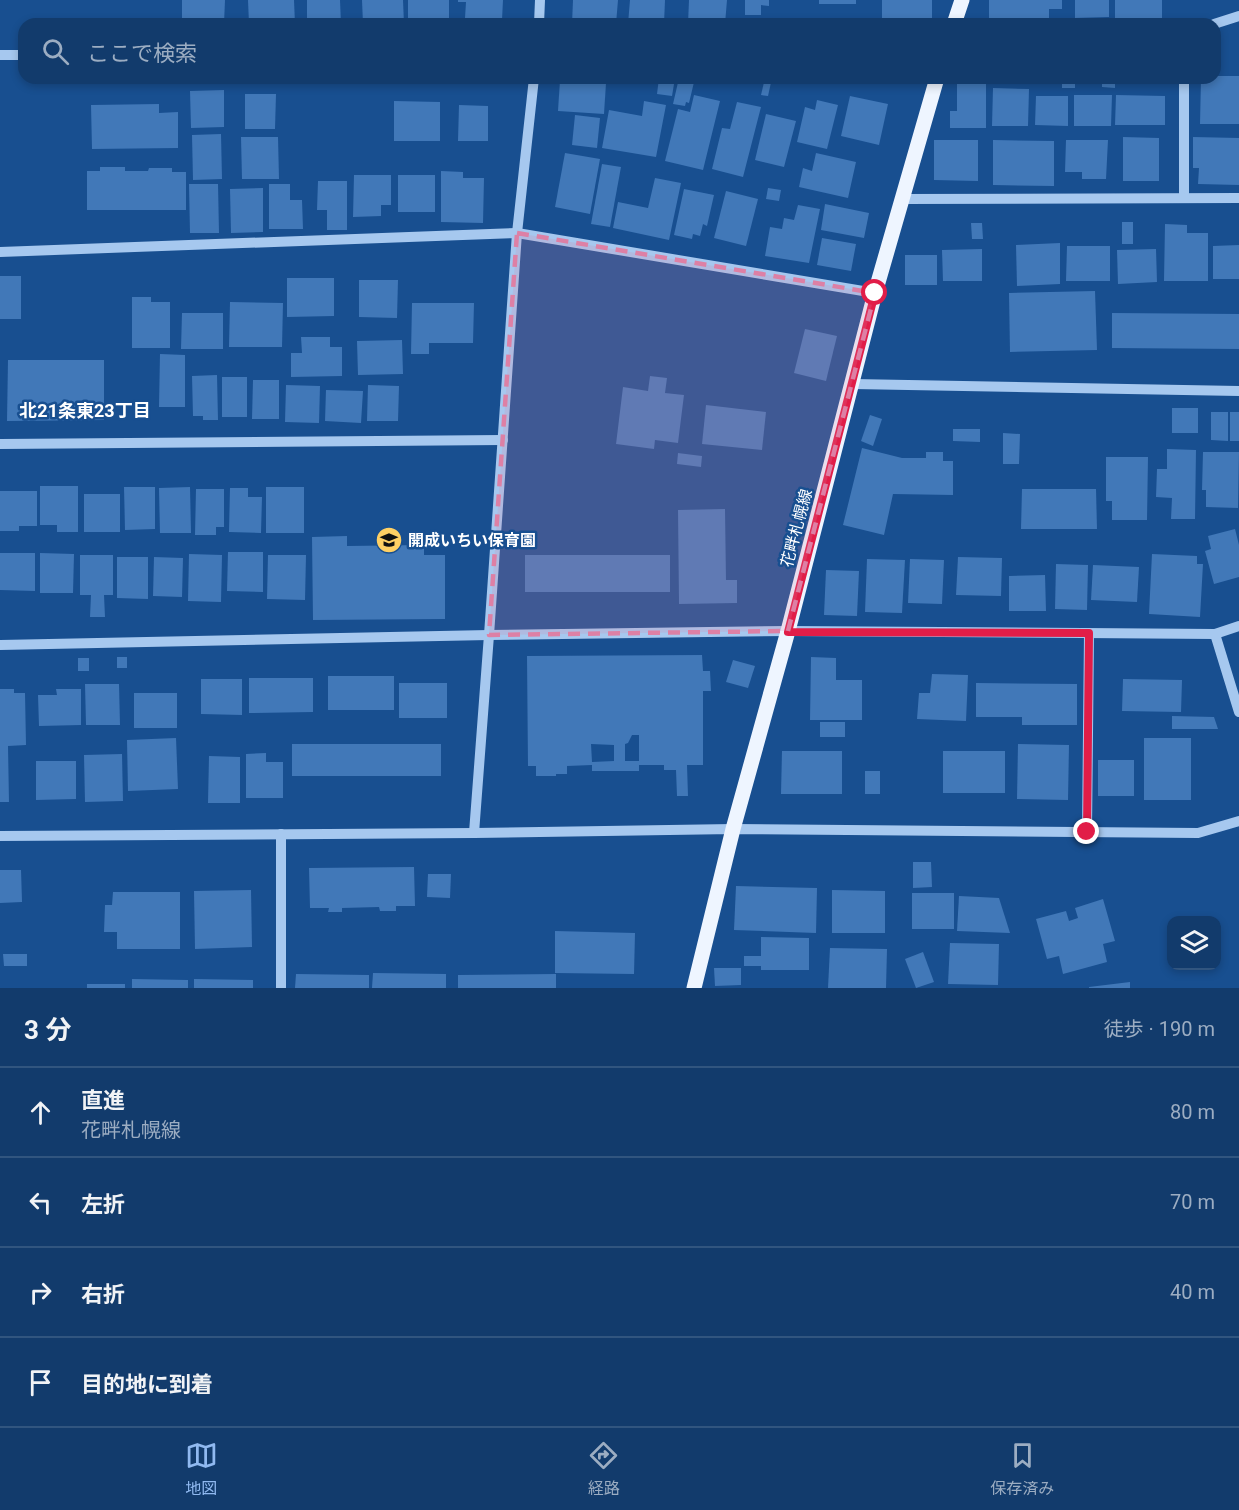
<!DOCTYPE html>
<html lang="ja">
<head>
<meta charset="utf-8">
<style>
	:root { --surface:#123b6c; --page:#1f4674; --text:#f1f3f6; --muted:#9cadc2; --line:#31557f; --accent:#90b9f0 }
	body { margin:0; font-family:Roboto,"Noto Sans JP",sans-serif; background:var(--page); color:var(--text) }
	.controls { position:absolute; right:18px; bottom:18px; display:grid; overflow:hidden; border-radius:12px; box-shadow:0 3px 9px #0003 }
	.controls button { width:54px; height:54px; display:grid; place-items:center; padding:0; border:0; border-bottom:2px solid var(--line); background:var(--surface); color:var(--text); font:30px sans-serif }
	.stop { position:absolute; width:18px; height:18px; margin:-14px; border:4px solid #e11d48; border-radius:50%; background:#fff }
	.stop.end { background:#e11d48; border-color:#fff; box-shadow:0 2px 6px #0008 }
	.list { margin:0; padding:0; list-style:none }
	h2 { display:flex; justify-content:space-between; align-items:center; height:78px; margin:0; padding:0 24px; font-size:26px }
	h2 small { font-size:20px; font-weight:400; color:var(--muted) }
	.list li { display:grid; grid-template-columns:39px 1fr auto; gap:18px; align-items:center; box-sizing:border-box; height:90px; padding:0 24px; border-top:2px solid var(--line) }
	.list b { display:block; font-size:22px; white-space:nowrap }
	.list p { margin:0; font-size:20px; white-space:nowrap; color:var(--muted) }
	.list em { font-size:20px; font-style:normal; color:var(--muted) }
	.icon { flex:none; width:33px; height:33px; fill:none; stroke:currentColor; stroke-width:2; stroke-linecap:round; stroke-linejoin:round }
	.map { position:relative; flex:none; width:1239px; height:988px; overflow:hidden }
	.search { position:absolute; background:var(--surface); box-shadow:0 3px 9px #0003; left:18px; right:18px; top:18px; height:66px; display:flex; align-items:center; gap:15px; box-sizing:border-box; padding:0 21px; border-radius:18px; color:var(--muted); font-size:22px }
	.sheet { height:438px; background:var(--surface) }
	nav { display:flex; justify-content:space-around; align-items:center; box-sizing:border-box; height:84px; border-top:2px solid var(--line); background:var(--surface); font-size:16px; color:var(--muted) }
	nav a { display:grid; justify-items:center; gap:3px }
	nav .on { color:var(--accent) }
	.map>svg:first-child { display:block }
</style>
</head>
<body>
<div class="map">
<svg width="1239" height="988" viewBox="0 0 1239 988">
	<rect width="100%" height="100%" fill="#184f90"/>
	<g fill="#4178b8" fill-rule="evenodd">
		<path d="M182,0H225L224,24H182Z"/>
		<path d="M248,0H294L295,24H249Z"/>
		<path d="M307,0H340L341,24H307Z"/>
		<path d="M362,0H403L404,24H363Z"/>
		<rect x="408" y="0" width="41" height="21"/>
		<path d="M458,0H503L502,20L465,18L466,2H458Z"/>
		<path d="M573,0H618L616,24H572Z"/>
		<path d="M630,0H665L664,24H628Z"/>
		<path d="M689,0H727L725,24H688Z"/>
		<path d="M745,0H769V6L761,5V15H745Z"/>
		<rect x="819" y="0" width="37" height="4"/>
		<rect x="882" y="0" width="50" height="22"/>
		<path d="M989,0H1062V9H1049V24H1005V19H989Z"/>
		<path d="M1075,0H1109V17L1075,18Z"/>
		<rect x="1115" y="0" width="47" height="18"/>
		<path d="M1215,76H1239V124H1200L1201,78H1215Z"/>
		<path d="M659,78H675L672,96L657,94Z"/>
		<path d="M679,78H695L689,103L686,102L685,106L673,104Z"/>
		<path d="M765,78H772L768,96L761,95Z"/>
		<path d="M957,78H986V128H950V111H957Z"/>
		<rect x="1062" y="78" width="13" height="10"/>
		<path d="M1102,78H1115V88L1102,87Z"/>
		<path d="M560,80L606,83L604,114L558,111Z"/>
		<path d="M993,88L1029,89L1028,126H992Z"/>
		<path d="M224,90V127L191,128L190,91Z"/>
		<path d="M245,94H276L275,129H245Z"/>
		<path d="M694,95L720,101L703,170L665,161L678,109L690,112Z"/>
		<path d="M1074,95H1112L1111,126H1074Z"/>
		<path d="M1116,95L1165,96V125H1115Z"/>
		<path d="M850,96L888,104L879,145L841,136Z"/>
		<path d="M1036,96H1068V126L1035,125Z"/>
		<path d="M817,100L838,105L827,149L797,142L805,107L815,110Z"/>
		<path d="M394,101L440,102V141H394Z"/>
		<path d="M644,101L666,105L656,157L602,148L609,110L642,116Z"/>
		<path d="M737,102L761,107L743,177L712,169L722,128L730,129Z"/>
		<path d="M159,104V113L178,112V148L92,149L91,105Z"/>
		<path d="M459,105L488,106V141H458Z"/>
		<path d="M766,114L796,121L784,167L755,160Z"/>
		<path d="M575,115L600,118L597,148L572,145Z"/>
		<path d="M221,134L222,179L193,180L192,135Z"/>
		<path d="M241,137H278L279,179H242Z"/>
		<path d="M1123,137L1159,138V181H1123Z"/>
		<path d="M1193,137L1239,138V185L1198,184L1199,168H1193Z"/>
		<path d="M934,140H978V181L934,180Z"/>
		<path d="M993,140L1054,141V186L993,185Z"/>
		<path d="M1066,140H1108L1106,179H1082V172H1065Z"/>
		<path d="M565,153L600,159L590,214L555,207Z"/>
		<path d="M816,153L856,162L848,198L799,187L803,168L812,171Z"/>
		<path d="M602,164L621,167L610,227L591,224Z"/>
		<path d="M100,167H125V171H148L149,168H172V172H186V210H87V171H100Z"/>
		<path d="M441,171L463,172V178H484L483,223L441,222Z"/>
		<path d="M354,175H391V205H381V216L353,217Z"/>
		<rect x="398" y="175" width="37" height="37"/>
		<path d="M655,178L681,183L669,240L613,228L618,202L648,208Z"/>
		<path d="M318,181H347V230H327V210H317Z"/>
		<path d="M189,184H218L219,233H190Z"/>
		<path d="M269,184H290V200H302L303,229H269Z"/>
		<path d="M263,188V232L231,233L230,189Z"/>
		<path d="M768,188L781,190L779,201L766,199Z"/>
		<path d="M684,189L714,195L707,226L703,224L700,236L693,234L692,239L674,235Z"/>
		<path d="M726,191L758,199L746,246L714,238Z"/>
		<path d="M825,204L869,213L864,238L821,230Z"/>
		<path d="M798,205L820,209L809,263L765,256L770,227L782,229L784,218L794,220Z"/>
		<rect x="1122" y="222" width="11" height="22"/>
		<path d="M971,223H982L983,239H972Z"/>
		<path d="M1165,224L1187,225V233H1208V281H1164Z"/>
		<path d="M822,238L856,244L851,271L817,265Z"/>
		<path d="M1060,243V284L1017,286L1016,245Z"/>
		<path d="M1239,245V279H1213V246Z"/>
		<path d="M1067,246H1110V281H1066Z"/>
		<path d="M982,249V281H943L942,250Z"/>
		<path d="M1156,249L1157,282L1118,284L1117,250Z"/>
		<rect x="905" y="255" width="32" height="30"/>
		<rect x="0" y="276" width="21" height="43"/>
		<path d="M287,278H334V316L287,317Z"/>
		<path d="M359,280H398L397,318L359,317Z"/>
		<path d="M1095,291L1097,350L1010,352L1009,293Z"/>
		<path d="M132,297H151V302H170V348H132Z"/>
		<path d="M230,302L283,303L282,347H229Z"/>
		<path d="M412,303H474L473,343H429V354H411Z"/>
		<path d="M182,313H223V349H181Z"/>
		<path d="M1112,313L1239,314V349L1112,348Z"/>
		<path d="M805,329L837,336L826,381L794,373Z"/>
		<path d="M301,337H330V347H342V376L291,377V353H302Z"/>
		<path d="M402,340L403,374L358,375L357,341Z"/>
		<path d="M160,354L185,355V407H159Z"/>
		<path d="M8,360H104V420L7,421Z"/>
		<path d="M217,375L218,420H203V416H193L192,376Z"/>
		<path d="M650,376L667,378L665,393L684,395L678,443L655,440L654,449L616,444L623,387L648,391Z"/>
		<rect x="222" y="377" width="25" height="40"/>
		<path d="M253,380H279V419H252Z"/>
		<path d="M286,385L320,386L319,423L285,422Z"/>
		<path d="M368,385L399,386L398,421H367Z"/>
		<path d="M326,390L363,391L361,423L325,421Z"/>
		<path d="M706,405L766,412L762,450L702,444Z"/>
		<rect x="1172" y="408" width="26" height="25"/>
		<path d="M1211,412H1228V441L1211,440Z"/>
		<rect x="1230" y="412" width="9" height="29"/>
		<path d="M870,415L882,419L873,446L861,441Z"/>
		<path d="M953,429H980V442L953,441Z"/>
		<path d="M1003,433L1020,434L1019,464H1003Z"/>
		<path d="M862,448L902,458H926V452H943V461H953V495L893,494L884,535L843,525Z"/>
		<path d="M1167,449L1196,450L1195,519H1171L1172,498L1156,497L1157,469H1167Z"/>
		<path d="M1203,452H1239L1238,508L1206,507V490H1202Z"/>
		<path d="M678,453L702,456L701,467L677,464Z"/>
		<path d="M1106,457H1148L1147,520H1112V501H1106Z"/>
		<path d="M40,486H78V532H57V525H40Z"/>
		<path d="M124,487H155V529L125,530Z"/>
		<path d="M190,487L191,533H160L159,488Z"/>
		<rect x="266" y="487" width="38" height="46"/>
		<path d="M230,488H248V497H262L261,533L229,532Z"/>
		<path d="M196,489H224V527H216V535H195Z"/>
		<path d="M1022,489H1096L1097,529H1021Z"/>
		<path d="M0,491H37V526H19V531H0Z"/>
		<rect x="84" y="494" width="36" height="38"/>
		<path d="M725,509L726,580H737V603L679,604L678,510Z"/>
		<path d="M1235,529L1239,545V577L1214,584L1205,551L1211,549L1208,536Z"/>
		<path d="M347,536V546L424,545V555H445V619L313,620L312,537Z"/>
		<path d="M228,552H263V592L227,591Z"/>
		<path d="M0,553H35V591L0,590Z"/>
		<path d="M40,553L74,554L73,593H40Z"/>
		<path d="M189,554L222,555L221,602L188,601Z"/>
		<path d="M1152,554L1197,556V564H1203L1200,617L1149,614Z"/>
		<path d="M80,555H113V595H104L105,617H90L91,595H80Z"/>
		<path d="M268,555H306L305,600L267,599Z"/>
		<rect x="525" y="555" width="145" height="37"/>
		<path d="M117,557H148V599L117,598Z"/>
		<path d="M154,557L183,558L182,597L153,596Z"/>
		<path d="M958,557L1002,558L1001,596L956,595Z"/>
		<path d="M867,559L905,560L902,613L865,612Z"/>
		<path d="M910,559L944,560L942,604L908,603Z"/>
		<path d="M1056,564L1088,565L1087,610L1055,609Z"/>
		<path d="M1093,565L1139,567L1137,602L1091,600Z"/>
		<path d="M826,570L859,571L857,616L824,615Z"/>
		<path d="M1045,575L1046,611H1009V576Z"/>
		<path d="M702,655L703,671H710L711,691H703V765H687L688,796H677L676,770H664V765H639V771H592V765L567,766V774H556V776H536V766H528L527,656ZM632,735H639V761H625V744L628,743ZM591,744L614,745V761L592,762Z"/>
		<rect x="117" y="657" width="10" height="11"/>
		<path d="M811,657L836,658V680H862V720H810Z"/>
		<rect x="78" y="658" width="11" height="13"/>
		<path d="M733,660L755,666L748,688L726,682Z"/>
		<path d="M932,674L968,675L966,721L917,719L919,693H930Z"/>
		<rect x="328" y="676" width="66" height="34"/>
		<path d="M249,678H313V712L249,713Z"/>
		<path d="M201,679H242V715L201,714Z"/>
		<path d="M1123,679L1182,680L1181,712L1122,711Z"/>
		<rect x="399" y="683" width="48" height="35"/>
		<path d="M976,683L1077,684V725H1022V717H976Z"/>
		<path d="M85,684H119L120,725H86Z"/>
		<path d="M0,689H14V693H25L26,745L8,746L9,802H0Z"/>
		<path d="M56,689H81V725L39,726L38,695H57Z"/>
		<rect x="134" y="693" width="43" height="35"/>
		<path d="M1172,716L1214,717L1218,729H1172Z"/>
		<rect x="820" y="722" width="25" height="15"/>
		<path d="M176,738L178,789L128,791L127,740Z"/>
		<rect x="1144" y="738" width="47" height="62"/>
		<rect x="292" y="744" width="149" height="32"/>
		<path d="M1018,744L1069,745L1068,800L1017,799Z"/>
		<path d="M782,751H842V794H781Z"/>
		<rect x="943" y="751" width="62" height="42"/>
		<path d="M266,753V762H283V798H246V754Z"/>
		<path d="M122,754L123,801L85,802L84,755Z"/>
		<path d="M209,756L240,757V803H208Z"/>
		<rect x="1098" y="760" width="36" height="36"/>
		<path d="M36,761H76V799L36,800Z"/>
		<rect x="865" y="771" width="15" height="23"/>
		<path d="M913,862H931L932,887L913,888Z"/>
		<path d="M414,867L415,906H396V911H380L379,907L342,908V912H328L329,908H310L309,868Z"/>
		<path d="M0,870H21L22,902L0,903Z"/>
		<path d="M428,874H451L450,898L427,897Z"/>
		<path d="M736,886L817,888L816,933L734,930Z"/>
		<path d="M251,890L252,947L195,949L194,891Z"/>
		<path d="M832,890L885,891V933H832Z"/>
		<path d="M113,892H180V949H117V932H104L105,905H112Z"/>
		<rect x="912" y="893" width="42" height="36"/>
		<path d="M959,896L999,898L1010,933L957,931Z"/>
		<path d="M1103,899L1115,941L1103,944L1107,962L1063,974L1059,956L1047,959L1036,919L1066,911L1069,921L1078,918L1075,908Z"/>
		<path d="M555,931L635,933L634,974L555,973Z"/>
		<path d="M761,937L809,938V970H761V966H744V956H761Z"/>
		<path d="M950,943L999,944L998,985L948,984Z"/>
		<path d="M830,948L887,949L886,988H828Z"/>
		<path d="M923,952L934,982L916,988L905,959Z"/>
		<path d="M3,954H27V966H4Z"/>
		<path d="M714,968H741V985L715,986Z"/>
		<path d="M373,973L446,974V988H372Z"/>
		<path d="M296,974L369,975V988H295Z"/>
		<path d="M556,974V988H458V975Z"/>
		<path d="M132,979L188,980V988H132Z"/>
		<path d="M194,979L253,980V988H194Z"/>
		<path d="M1130,982V988H1089V987Z"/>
		<rect x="87" y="984" width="38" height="4"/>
	</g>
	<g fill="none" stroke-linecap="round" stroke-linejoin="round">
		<g stroke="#a6c8ef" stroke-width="10">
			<path d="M539,24L540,0"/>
			<path d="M1214,24L1239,16"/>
			<path d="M0,55H24"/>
			<path d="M1184,78V197"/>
			<path d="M902,199L1239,198"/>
			<path d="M0,252L517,233L875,293"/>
			<path d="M853,384L1239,391"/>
			<path d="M0,444L503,440"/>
			<path d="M1215,634L1239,712"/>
			<path d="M0,645L489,635L788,631L1215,634L1239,626"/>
			<path d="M1087,832L1089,633"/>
			<path d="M474,833L489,635L517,233L534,78"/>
			<path d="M0,836L474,833L733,829L1198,833L1239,821"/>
			<path d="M281,988V834"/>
		</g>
		<g stroke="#eef5ff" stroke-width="15">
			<path d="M954,24L962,0"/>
			<path d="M694,988L733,829L788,631L875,293L937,78"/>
		</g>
	</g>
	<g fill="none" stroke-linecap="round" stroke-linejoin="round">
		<path stroke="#e11d48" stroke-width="8" d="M875,293L788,632L1089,633L1087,832"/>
	</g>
	<path fill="#dd80a5" fill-opacity="0.2" stroke="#dd80a5" stroke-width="4.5" stroke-dasharray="12 8" stroke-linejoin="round" d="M517,233L875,293L788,631L489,635Z"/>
	<defs>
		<symbol id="school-disc" viewBox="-11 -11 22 22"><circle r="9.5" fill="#ffd064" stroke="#184f90"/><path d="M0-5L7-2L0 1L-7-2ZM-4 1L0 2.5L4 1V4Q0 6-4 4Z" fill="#111"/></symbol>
	</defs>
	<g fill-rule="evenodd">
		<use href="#school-disc" x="374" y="525" width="30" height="30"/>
	</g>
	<g text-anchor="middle" stroke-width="5" stroke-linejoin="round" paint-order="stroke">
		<g font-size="16" fill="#fff" stroke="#184f90">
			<text transform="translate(796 528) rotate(-75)" y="6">花畔札幌線</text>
		</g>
		<g font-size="16" font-weight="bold" fill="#fff" stroke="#184f90" text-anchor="start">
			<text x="408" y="546">開成いちい保育園</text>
		</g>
		<g font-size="18" font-weight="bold" fill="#fff" stroke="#184f90">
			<text x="85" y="417">北21条東23丁目</text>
		</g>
	</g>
</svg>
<div class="controls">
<button><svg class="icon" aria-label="layers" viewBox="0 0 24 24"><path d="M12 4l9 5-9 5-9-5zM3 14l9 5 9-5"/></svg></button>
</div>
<div class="stop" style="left:875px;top:293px"></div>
<div class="stop end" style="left:1087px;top:832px"></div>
<div class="search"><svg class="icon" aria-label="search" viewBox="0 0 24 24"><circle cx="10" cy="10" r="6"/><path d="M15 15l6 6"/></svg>ここで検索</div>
</div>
<section class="sheet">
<h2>3 分<small>徒歩 · 190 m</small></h2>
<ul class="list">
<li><svg class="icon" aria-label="ahead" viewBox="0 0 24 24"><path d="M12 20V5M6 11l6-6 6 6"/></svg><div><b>直進</b><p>花畔札幌線</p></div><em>80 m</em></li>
<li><svg class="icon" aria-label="left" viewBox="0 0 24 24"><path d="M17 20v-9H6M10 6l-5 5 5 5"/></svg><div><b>左折</b></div><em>70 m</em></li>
<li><svg class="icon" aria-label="right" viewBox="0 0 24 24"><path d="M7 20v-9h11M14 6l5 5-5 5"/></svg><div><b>右折</b></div><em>40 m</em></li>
<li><svg class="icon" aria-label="arrive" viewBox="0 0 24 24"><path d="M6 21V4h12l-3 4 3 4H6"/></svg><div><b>目的地に到着</b></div></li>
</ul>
</section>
<nav>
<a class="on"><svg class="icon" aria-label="map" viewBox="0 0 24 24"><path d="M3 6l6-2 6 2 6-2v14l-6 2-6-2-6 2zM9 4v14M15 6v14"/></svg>地図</a>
<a><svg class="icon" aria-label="directions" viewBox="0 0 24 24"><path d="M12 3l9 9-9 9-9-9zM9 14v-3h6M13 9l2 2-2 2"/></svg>経路</a>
<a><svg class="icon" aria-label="saved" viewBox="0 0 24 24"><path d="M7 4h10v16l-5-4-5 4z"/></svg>保存済み</a>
</nav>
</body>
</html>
